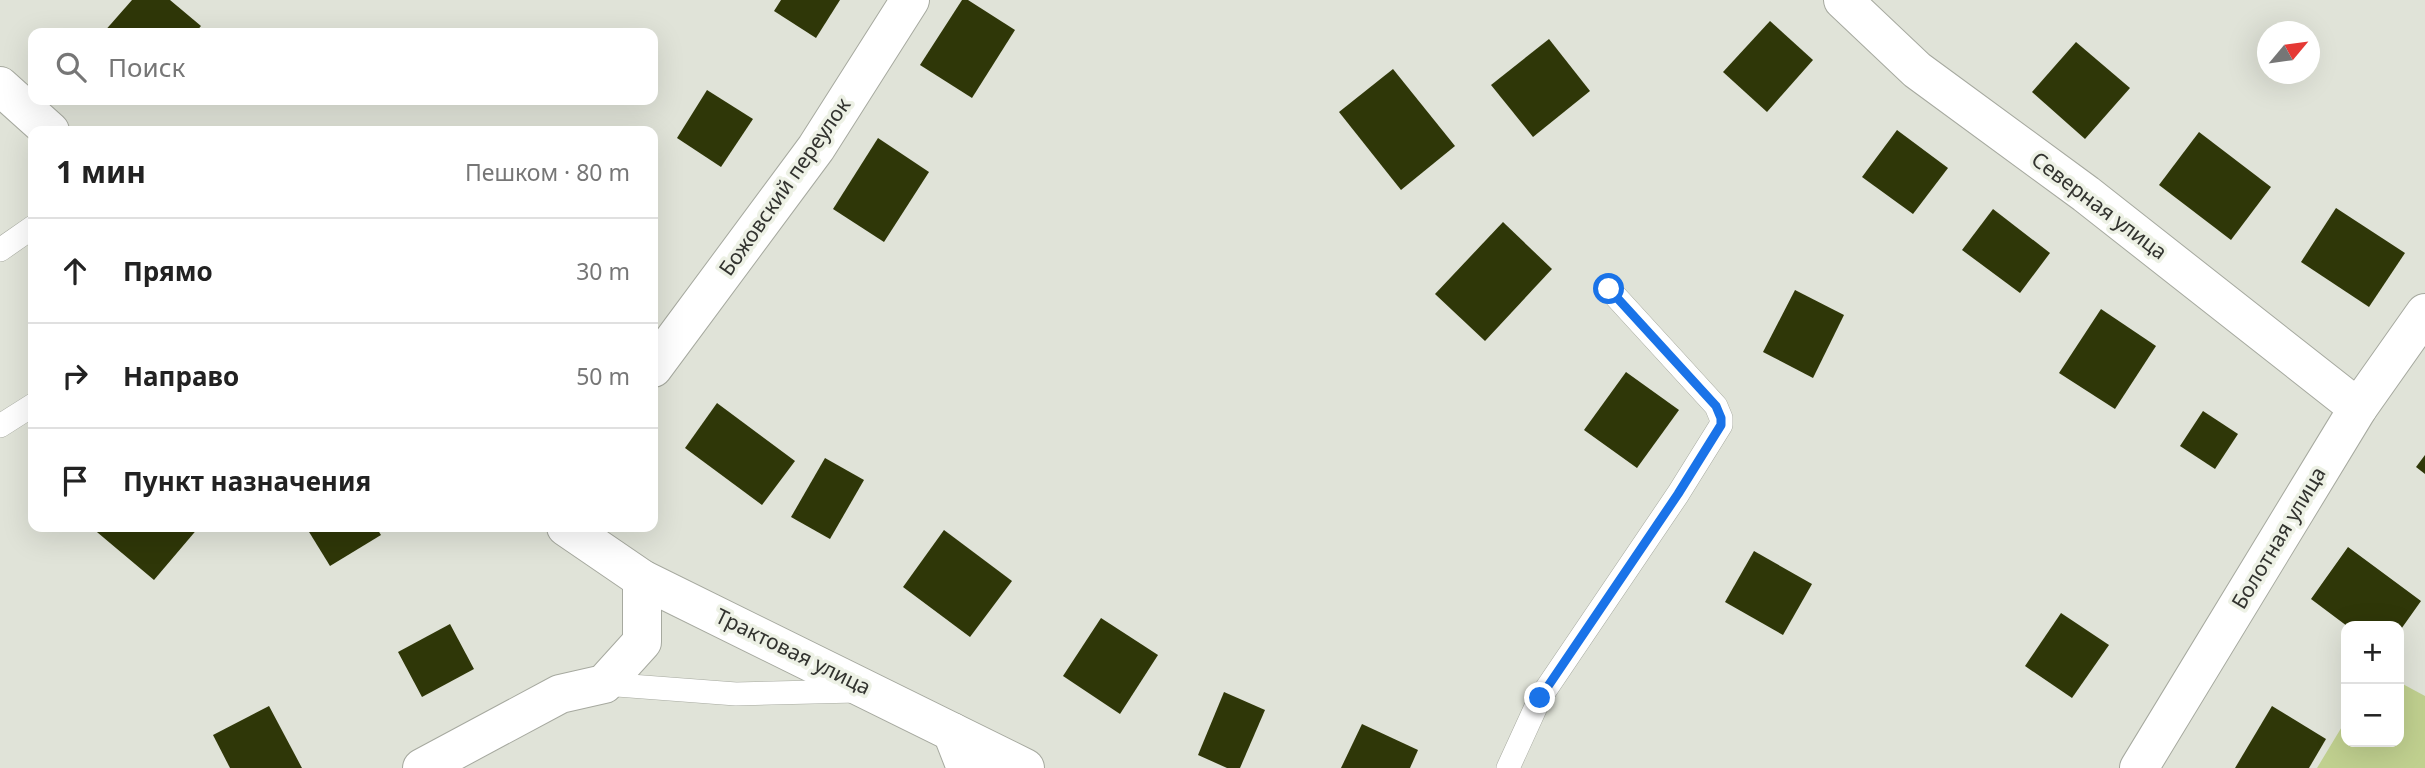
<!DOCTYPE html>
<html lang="ru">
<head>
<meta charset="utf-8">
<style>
	:root { --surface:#fff; --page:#f2f2f2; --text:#222; --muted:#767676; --line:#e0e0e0 }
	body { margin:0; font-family:"Noto Sans",sans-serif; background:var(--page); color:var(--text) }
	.controls { position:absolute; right:21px; bottom:21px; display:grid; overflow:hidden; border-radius:14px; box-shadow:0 7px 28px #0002 }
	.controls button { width:63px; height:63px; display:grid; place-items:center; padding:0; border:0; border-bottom:2px solid var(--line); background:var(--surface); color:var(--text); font:35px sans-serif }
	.compass { position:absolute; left:2257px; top:21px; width:63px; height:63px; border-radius:50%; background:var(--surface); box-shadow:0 7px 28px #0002; rotate:61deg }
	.stop { position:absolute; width:21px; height:21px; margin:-16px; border:5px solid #1a73e8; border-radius:50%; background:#fff }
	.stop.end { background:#1a73e8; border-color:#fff; box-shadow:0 2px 7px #0008 }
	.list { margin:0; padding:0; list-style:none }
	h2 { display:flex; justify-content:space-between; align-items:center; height:91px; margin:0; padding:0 28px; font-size:30px }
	h2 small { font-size:23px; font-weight:400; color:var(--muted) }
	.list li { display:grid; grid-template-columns:46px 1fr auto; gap:21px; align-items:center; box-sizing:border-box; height:105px; padding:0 28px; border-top:2px solid var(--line) }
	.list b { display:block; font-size:26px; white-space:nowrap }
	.list em { font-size:23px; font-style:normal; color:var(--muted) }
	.icon { flex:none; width:38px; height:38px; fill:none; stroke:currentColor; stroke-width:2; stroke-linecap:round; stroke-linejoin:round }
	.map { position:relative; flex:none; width:2425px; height:768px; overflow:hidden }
	.search { position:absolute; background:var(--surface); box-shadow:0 7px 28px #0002; left:28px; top:28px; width:630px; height:77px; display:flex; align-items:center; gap:18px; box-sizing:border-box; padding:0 24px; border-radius:14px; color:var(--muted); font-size:26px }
	.panel { position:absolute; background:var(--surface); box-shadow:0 7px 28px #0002; left:28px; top:126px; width:630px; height:406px; border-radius:14px }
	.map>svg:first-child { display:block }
</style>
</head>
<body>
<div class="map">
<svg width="2425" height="768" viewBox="0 0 2425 768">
	<rect width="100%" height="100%" fill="#e0e3d8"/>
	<path fill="#c0d08f" d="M2399,682L2425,696V768H2317L2346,720V742H2399Z"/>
	<g fill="#2f3708">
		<path d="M132,0H170L201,26L195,33H103Z"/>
		<path d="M781,0H840L816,38L774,11Z"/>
		<path d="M962,0H968L1015,30L972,98L920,65Z"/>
		<path d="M1770,21L1813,60L1767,112L1723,72Z"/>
		<path d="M1549,39L1590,91L1533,137L1491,85Z"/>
		<path d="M2076,42L2130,88L2085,139L2032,92Z"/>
		<path d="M1393,69L1455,146L1401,190L1339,112Z"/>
		<path d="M707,90L753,119L721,167L677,138Z"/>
		<path d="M1897,130L1948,168L1913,214L1862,177Z"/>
		<path d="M2199,132L2271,187L2231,240L2159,185Z"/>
		<path d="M878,138L929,172L884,242L833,209Z"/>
		<path d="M2336,208L2405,253L2369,307L2301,262Z"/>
		<path d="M1993,209L2050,253L2020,293L1962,250Z"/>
		<path d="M1503,222L1552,269L1485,341L1435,294Z"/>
		<path d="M1795,290L1844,315L1813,378L1763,352Z"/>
		<path d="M2101,309L2156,346L2115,409L2059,373Z"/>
		<path d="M1626,372L1679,410L1637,468L1584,430Z"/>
		<path d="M717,403L795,461L762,505L685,448Z"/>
		<path d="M2203,411L2238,434L2215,469L2180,446Z"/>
		<path d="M2425,455V474L2416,467Z"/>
		<path d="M825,458L864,480L830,539L791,517Z"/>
		<path d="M91,527H199L154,580Z"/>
		<path d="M306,527H376L381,535L330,566Z"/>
		<path d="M944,530L1012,581L970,637L903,587Z"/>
		<path d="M2348,547L2421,601L2399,632V626H2347L2311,599Z"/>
		<path d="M1754,551L1812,584L1783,635L1725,602Z"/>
		<path d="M2061,613L2109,645L2072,698L2025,666Z"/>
		<path d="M1101,618L1158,655L1120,714L1063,676Z"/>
		<path d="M450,624L474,669L422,697L398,652Z"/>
		<path d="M1224,692L1265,710L1240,768H1227L1198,755Z"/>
		<path d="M269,706L302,768H230L213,735Z"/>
		<path d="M2272,706L2326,739L2309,768H2235Z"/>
		<path d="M1362,724L1418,750L1410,768H1341Z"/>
	</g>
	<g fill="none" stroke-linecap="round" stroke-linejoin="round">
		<defs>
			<g id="service">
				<path d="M0,250L33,227"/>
				<path d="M0,426L33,405"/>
				<path d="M604,684L736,694L856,691"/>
				<path d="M1508,768L1540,698L1678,494L1721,425V418L1716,406L1609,289"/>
			</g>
			<g id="minor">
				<path d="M1843,0L1917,70L2086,194L2358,408"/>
				<path d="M653,368L816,148L910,0"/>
				<path d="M952,732L966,768"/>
				<path d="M422,768L560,694L604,684L642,642V579"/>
				<path d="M2139,768L2358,408L2425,313"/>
			</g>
			<g id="tertiary">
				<path d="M0,86L50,131"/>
				<path d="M566,527L642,579L1025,768"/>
			</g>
		</defs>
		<use href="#service" stroke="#a6a99f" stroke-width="24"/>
		<use href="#minor" stroke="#a6a99f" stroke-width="40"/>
		<use href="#tertiary" stroke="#a6a99f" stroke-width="40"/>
		<use href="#service" stroke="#fff" stroke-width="23"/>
		<use href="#minor" stroke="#fff" stroke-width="38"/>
		<use href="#tertiary" stroke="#fff" stroke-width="38"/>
	</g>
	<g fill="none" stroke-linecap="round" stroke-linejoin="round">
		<path stroke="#1a73e8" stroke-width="9" d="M1540,698L1678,494L1721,425V418L1716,406L1609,289"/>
	</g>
	<g text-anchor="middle" stroke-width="7" stroke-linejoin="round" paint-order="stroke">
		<g font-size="21" fill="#32332f" stroke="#edf1e5">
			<text transform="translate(785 187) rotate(-55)" y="7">Божовский переулок</text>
			<text transform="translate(2099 206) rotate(37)" y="7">Северная улица</text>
			<text transform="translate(2279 538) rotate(-59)" y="7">Болотная улица</text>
			<text transform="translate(793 652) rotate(26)" y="7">Трактовая улица</text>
		</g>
	</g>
</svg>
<div class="controls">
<button>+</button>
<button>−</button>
</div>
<svg class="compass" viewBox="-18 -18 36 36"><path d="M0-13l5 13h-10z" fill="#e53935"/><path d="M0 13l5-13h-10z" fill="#767676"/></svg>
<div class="stop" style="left:1609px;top:289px"></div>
<div class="stop end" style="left:1540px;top:698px"></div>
<div class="search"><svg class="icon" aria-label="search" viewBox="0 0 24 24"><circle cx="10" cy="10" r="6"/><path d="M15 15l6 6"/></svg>Поиск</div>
<section class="panel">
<h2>1 мин<small>Пешком · 80 m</small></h2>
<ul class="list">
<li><svg class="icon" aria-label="ahead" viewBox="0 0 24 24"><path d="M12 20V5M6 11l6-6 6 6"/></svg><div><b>Прямо</b></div><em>30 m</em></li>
<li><svg class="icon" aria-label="right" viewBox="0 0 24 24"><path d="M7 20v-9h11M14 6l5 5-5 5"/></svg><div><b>Направо</b></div><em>50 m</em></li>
<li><svg class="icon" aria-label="arrive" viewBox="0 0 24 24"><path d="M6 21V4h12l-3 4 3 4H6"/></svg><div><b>Пункт назначения</b></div></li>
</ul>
</section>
</div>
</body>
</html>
